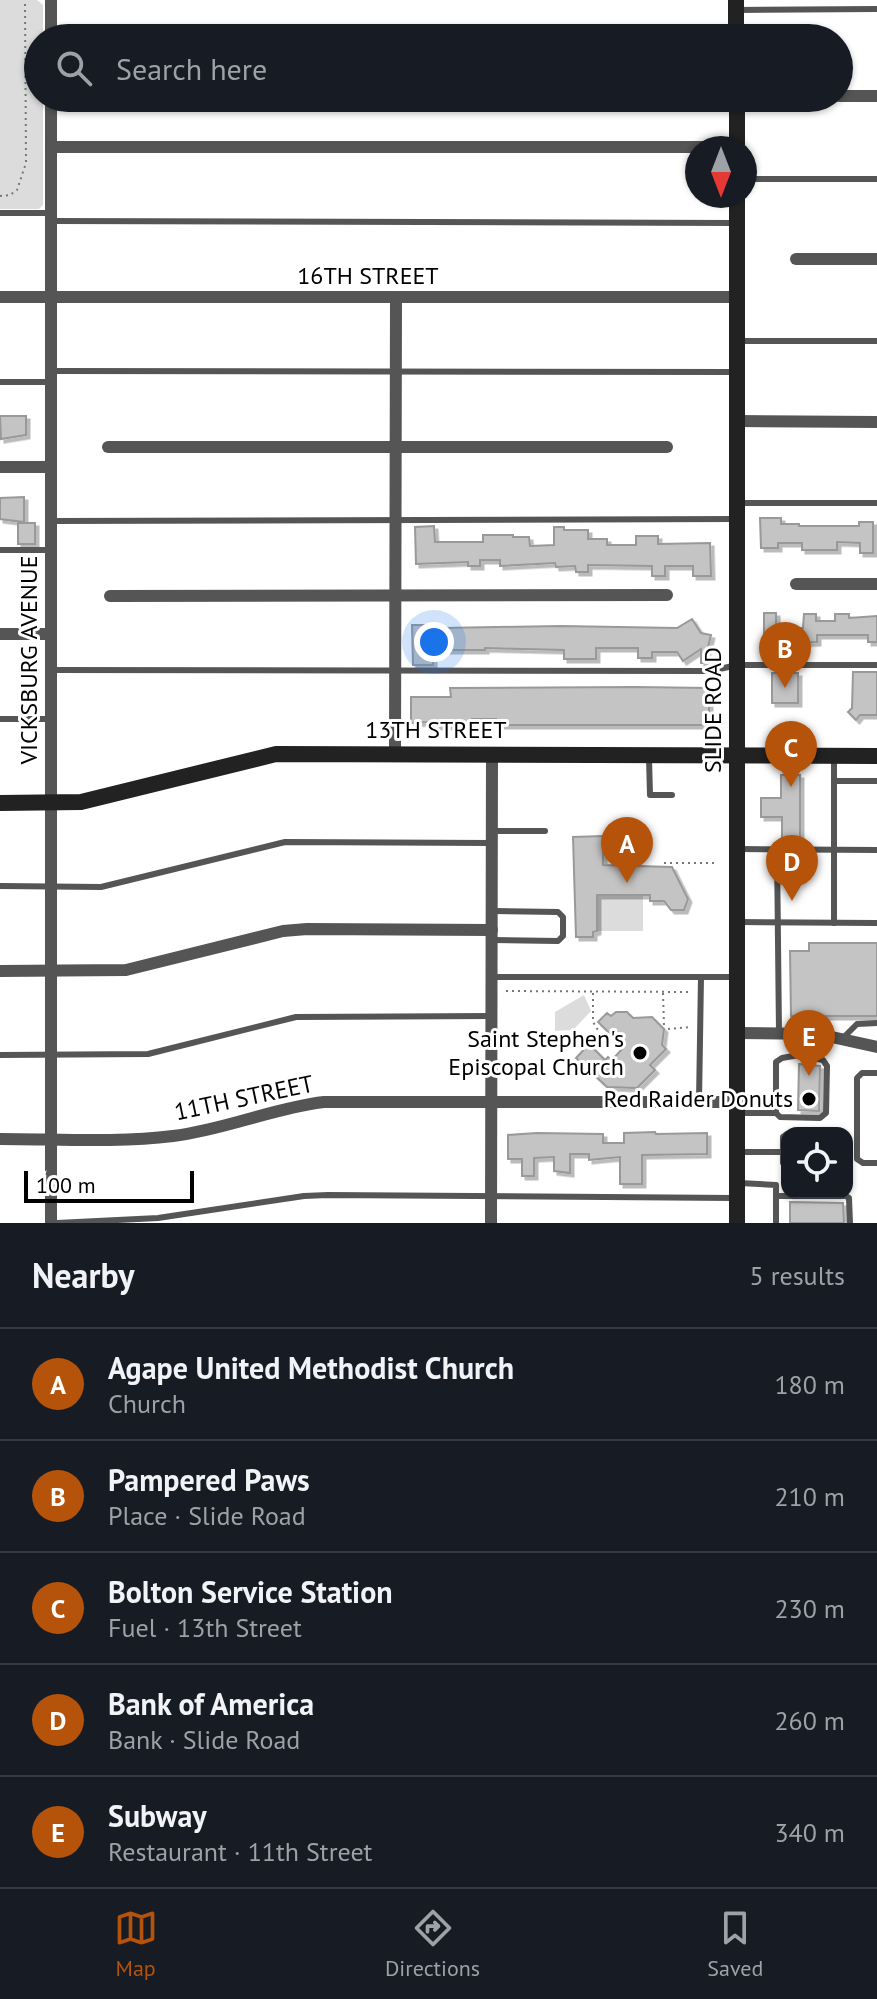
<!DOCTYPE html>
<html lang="en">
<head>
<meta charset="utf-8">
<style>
	:root { --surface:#171b24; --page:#242831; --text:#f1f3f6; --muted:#9ea1a6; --line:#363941; --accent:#b45309 }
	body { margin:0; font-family:"PT Sans",sans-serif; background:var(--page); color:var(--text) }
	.controls { position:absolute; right:24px; bottom:24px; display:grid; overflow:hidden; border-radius:16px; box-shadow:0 2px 6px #0004 }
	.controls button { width:72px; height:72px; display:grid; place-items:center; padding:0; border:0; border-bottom:2px solid var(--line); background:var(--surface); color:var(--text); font:40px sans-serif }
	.compass { position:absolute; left:685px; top:136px; width:72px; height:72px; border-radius:50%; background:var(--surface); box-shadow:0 2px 6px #0004; rotate:180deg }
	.scale { position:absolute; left:24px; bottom:20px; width:170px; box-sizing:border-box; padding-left:8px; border:4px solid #000; border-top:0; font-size:22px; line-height:28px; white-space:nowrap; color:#000; -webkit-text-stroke:6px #fff; paint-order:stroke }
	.you { position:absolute; left:434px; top:642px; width:28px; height:28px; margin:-20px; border:6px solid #fff; border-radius:50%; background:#1a73e8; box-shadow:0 0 0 12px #1a73e833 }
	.badge { display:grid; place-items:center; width:52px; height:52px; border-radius:50%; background:var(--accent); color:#fff; font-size:26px; font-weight:700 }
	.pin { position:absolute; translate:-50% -66px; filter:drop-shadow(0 2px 4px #0008) }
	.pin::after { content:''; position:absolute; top:42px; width:28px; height:24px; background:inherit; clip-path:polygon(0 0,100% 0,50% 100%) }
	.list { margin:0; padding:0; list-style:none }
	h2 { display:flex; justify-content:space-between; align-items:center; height:104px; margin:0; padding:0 32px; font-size:34px }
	h2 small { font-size:26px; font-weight:400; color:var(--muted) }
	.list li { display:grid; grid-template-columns:52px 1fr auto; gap:24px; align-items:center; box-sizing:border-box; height:112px; padding:0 32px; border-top:2px solid var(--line) }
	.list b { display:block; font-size:30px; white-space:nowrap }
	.list p { margin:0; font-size:26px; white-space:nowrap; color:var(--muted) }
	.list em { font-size:26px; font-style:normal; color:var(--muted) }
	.icon { flex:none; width:44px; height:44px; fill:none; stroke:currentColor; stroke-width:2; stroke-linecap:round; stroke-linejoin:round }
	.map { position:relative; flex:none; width:877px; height:1223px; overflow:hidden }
	.search { position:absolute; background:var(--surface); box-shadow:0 2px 6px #0004; left:24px; right:24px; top:24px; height:88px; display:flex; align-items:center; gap:20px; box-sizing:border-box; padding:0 28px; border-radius:44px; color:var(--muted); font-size:30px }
	.sheet { height:664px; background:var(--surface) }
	nav { display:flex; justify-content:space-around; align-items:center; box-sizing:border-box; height:112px; border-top:2px solid var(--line); background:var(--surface); font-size:22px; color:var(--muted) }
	nav a { display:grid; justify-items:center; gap:4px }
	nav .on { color:var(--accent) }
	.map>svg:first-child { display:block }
</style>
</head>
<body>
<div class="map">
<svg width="877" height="1223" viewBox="0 0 877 1223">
	<defs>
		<filter id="shadow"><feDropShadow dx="3.5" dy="3.5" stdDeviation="0" flood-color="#0004"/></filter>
	</defs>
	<rect width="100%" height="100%" fill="#fff"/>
	<g fill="#dcdcdc">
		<path d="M0,0H37L43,5V38H38V98H43V205L39,209H0Z"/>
		<rect x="597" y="895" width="46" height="36"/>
		<path d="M584,995L591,1011L573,1030L555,1031V1012Z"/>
	</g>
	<g fill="#c4c4c4" stroke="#999" stroke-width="2" filter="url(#shadow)">
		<path d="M0,416H26V435L1,439Z"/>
		<path d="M24,497V522L0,519V498Z"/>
		<path d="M760,518H781V524H799V526H859V522H873V553H860V543L837,542V550H802V543H778V548H761Z"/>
		<rect x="18" y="523" width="17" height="21"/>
		<path d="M434,526L435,542H483V535H513V537H529L530,546L554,545V527H564V530H588V539H607V545H636V536H658V544L710,543L711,576H693V566H665V576H652V566L588,565V572H576L575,566L556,567L555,563L500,566V560H480V566H468V562L416,564L415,527Z"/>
		<path d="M764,613H776V628H803L804,614H816V621H835V614H849V618L877,616V642H868V635H817V642L764,644Z"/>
		<path d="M692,619L701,633L711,635L704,663H701V649L683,661L677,652H652V658H638V648H596V659H564V650L485,648V650H433V665H413L412,625H442V628L561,626L677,628Z"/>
		<path d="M853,672H877V715H860L856,720L848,712L852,708Z"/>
		<rect x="772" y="673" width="26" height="30"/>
		<path d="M635,687L709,688V725H496V719H472V724L447,726H429V722L411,723V697H451L450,688Z"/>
		<path d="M781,775H800V838H782V817H761V798H781Z"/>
		<path d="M603,836V865L672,867L688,899L684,910H671L664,901H650V895H597V931L593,932V937H576L573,837Z"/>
		<path d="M809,943H877V1016H791L790,951H809Z"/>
		<path d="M616,1012H627L633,1018L652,1017L664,1029L662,1045L666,1049L650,1065L655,1070L637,1088L607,1087L576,1058L589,1044L605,1060L608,1057L612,1060L624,1047L598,1022L607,1013L611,1016Z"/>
		<path d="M799,1064L820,1066L819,1111L798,1110Z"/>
		<path d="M655,1132L656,1134L707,1133V1154L642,1155V1184H620V1157L589,1160V1154H570V1173L554,1171V1157L534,1158V1176H522V1159H508V1135L537,1133L603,1134V1143H624V1133Z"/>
		<path d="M790,1202L843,1203L844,1223H790Z"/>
	</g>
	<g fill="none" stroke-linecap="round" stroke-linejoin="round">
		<g stroke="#777" stroke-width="2" stroke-dasharray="2 4" stroke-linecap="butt">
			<path d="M0,196L10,195L17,190L26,163L25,0"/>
			<path d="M664,863H716"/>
			<path d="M506,991L688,992"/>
			<path d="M593,993V1022L598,1030"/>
			<path d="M663,993L664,1026"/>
			<path d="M668,1029L692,1027"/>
		</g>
		<g stroke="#555" stroke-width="6">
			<path d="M737,10L877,9"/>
			<path d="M745,179H877"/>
			<path d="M0,213H51"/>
			<path d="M51,221L735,223"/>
			<path d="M737,341H877"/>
			<path d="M52,371L737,372"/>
			<path d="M0,382H51"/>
			<path d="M737,503H877"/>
			<path d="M52,521L737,519"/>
			<path d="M0,550H51"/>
			<path d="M51,670L711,671L737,665H877"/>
			<path d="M0,719H51"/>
			<path d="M834,756V781"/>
			<path d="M649,758L650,795H672"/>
			<path d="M492,831H545"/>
			<path d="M737,849L877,850"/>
			<path d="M777,850L779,1033"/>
			<path d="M0,886L101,887L285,842L491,843"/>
			<path d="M492,911L558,912L563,917V936L558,941L492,940"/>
			<path d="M737,922L877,923"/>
			<path d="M834,923V781H877"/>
			<path d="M493,977H733"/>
			<path d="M843,1038L857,1024L877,1023"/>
			<path d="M0,1055L148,1054L296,1017L492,1016"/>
			<path d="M799,1055L823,1060L827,1066L826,1113L820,1118L780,1117L776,1113V1062L782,1058L799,1055V1033"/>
			<path d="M877,1073H862L857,1078V1159L863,1163H877"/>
			<path d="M699,1101L701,977"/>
			<path d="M740,1113H776"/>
			<path d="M787,1134L783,1137V1163L787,1167"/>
			<path d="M737,1152H783"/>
			<path d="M739,1183L776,1185V1223"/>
			<path d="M777,1196H846L849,1198L850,1223"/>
			<path d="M57,1223L158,1218L304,1196L328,1195L734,1198"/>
		</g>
		<g stroke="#555" stroke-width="12">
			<path d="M51,38V0"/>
			<path d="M839,96H877"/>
			<path d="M51,98V1223"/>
			<path d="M51,147H737"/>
			<path d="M796,259H877"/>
			<path d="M0,297H737"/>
			<path d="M737,421L877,422"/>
			<path d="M108,447H667"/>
			<path d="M0,467H51"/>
			<path d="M796,584H877"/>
			<path d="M110,596L667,595"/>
			<path d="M0,634H51"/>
			<path d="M395,754L396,298"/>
			<path d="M0,971L126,970L283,931L307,929L492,930"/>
			<path d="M737,1033L818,1034L877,1047"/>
			<path d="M0,1139C57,1139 117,1143 173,1136C224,1130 273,1108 324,1102H737"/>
			<path d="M491,1223L492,755"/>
		</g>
		<g stroke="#222" stroke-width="16">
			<path d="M736,0V38"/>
			<path d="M737,98V148"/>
			<path d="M737,196V1223"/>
			<path d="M0,803L81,802L276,754L877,756"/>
		</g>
	</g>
	<g fill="#000" stroke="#fff" stroke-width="3">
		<circle cx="640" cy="1053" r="8"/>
		<circle cx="809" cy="1099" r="8"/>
	</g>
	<g text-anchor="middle" stroke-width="6" stroke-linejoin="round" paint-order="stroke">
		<g font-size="24" fill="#000" stroke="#fff">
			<text x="368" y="284">16TH STREET</text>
			<text transform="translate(29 660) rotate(-90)" y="8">VICKSBURG AVENUE</text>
			<text transform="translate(713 710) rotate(-90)" y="8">SLIDE ROAD</text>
			<text x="436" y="738">13TH STREET</text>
			<text transform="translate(244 1098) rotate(-12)" y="8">11TH STREET</text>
		</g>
		<g font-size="24" fill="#000" stroke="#fff" text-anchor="end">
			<text x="624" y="1047">Saint Stephen's<tspan x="624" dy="28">Episcopal Church</tspan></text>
			<text x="793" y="1107">Red Raider Donuts</text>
		</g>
	</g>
</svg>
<div class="controls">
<button><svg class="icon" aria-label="locate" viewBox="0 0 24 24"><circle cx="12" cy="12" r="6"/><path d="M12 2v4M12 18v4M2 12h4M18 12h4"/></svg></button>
</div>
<svg class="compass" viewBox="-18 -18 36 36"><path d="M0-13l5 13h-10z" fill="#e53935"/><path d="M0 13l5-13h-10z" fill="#9ea1a6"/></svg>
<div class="scale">100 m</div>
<div class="you"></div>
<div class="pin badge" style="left:627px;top:883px">A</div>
<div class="pin badge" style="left:785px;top:688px">B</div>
<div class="pin badge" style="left:791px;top:787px">C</div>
<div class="pin badge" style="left:792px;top:901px">D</div>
<div class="pin badge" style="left:809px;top:1076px">E</div>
<div class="search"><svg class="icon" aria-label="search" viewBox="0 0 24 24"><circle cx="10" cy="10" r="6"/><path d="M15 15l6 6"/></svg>Search here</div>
</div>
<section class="sheet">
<h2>Nearby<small>5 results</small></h2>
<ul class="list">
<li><span class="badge">A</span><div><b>Agape United Methodist Church</b><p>Church</p></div><em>180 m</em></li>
<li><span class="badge">B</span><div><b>Pampered Paws</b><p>Place · Slide Road</p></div><em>210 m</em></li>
<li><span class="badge">C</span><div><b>Bolton Service Station</b><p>Fuel · 13th Street</p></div><em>230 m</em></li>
<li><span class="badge">D</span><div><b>Bank of America</b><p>Bank · Slide Road</p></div><em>260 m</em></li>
<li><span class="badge">E</span><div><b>Subway</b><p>Restaurant · 11th Street</p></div><em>340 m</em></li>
</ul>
</section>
<nav>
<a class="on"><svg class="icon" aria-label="map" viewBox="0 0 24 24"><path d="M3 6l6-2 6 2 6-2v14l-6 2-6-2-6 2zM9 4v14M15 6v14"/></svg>Map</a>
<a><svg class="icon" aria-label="directions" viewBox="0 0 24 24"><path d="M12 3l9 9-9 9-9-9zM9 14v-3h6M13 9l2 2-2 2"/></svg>Directions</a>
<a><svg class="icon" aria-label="saved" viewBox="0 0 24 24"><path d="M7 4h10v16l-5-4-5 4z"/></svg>Saved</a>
</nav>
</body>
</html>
